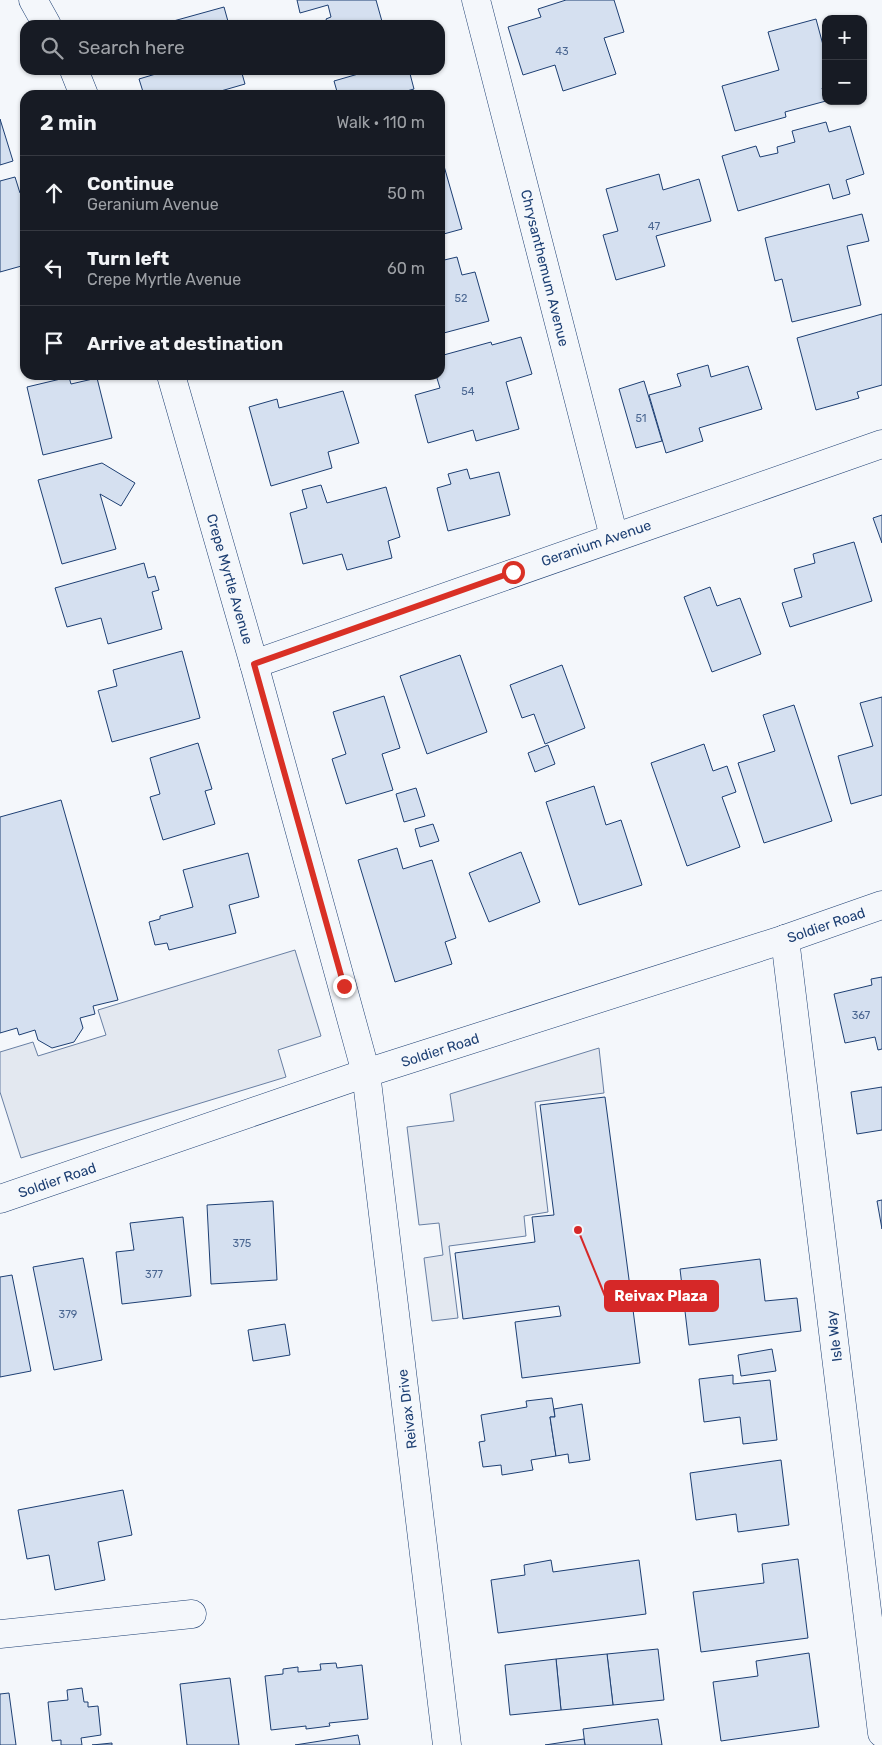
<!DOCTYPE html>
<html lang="en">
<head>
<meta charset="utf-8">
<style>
	:root { --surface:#171b24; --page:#242831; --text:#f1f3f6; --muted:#9ea1a6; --line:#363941 }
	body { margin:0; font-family:Rubik,sans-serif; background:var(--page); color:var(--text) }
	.controls { position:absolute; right:15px; top:15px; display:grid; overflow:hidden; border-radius:10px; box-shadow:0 1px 4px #0004 }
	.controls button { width:45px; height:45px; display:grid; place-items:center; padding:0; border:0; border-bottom:1px solid var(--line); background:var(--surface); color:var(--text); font:25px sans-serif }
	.stop { position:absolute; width:15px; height:15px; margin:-11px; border:4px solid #d93025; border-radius:50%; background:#fff }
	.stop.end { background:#d93025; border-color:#fff; box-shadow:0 1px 5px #0008 }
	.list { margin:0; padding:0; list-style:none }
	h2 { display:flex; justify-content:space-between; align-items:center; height:65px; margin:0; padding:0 20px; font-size:21px }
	h2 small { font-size:16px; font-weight:400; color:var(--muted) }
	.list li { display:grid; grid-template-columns:32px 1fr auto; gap:15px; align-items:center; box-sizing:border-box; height:75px; padding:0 20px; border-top:1px solid var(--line) }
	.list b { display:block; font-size:19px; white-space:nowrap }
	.list p { margin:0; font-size:16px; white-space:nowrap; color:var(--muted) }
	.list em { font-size:16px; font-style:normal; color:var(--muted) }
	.icon { flex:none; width:28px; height:28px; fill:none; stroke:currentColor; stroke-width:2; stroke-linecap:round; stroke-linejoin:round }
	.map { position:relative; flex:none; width:882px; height:1745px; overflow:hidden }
	.search { position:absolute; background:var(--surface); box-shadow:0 1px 4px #0004; left:20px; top:20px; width:425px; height:55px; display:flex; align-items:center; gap:12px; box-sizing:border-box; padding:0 18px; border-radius:15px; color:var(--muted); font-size:19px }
	.panel { position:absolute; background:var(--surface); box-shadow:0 1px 4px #0004; left:20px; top:90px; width:425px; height:290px; border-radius:15px }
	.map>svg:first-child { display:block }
</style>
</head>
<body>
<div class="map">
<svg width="882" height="1745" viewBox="0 0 882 1745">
	<rect width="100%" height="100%" fill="#f4f7fb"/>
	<g fill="#e3e8f0" stroke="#687fa3">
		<path d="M295,950L321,1036L278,1050L286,1077L21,1158L0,1092V1052L33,1042L38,1056L106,1035L98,1010Z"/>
		<path d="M599,1048L604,1093L535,1102L548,1212L524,1216L526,1236L449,1246L458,1318L432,1321L424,1258L443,1255L439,1223L419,1225L407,1127L454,1121L450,1094Z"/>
	</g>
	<g fill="#d5e0f0" stroke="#1d3f73">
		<path d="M297,0H376L383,25H328L326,19L331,17L328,5L300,13Z"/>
		<path d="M566,0H614L624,32L604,38L616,74L563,91L555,65L523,75L508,27L541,17L538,9Z"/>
		<path d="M224,7L229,25H159Z"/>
		<path d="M816,19L826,56V65H824L826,72V87L822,88L826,101L785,112L786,117L735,131L722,86L779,70L768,32Z"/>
		<path d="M169,70H241L245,84L207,95H144L139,79Z"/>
		<path d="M372,70H409L414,89L403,92L404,95H338L334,81Z"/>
		<path d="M0,119L13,161L0,165Z"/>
		<path d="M826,122L829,132L850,126L864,174L846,180L850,194L833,199L829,184L738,211L722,156L756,146L760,157L778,153L777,147L795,142L792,131Z"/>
		<path d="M440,152L462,229L440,235Z"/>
		<path d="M659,174L663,190L699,179L711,221L656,236L665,266L616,280L603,235L618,231L606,189Z"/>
		<path d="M15,177L20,193L25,192V265L0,272V181Z"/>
		<path d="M862,214L869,241L847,246L861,305L792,322L782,279L775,281L765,238Z"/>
		<path d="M457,257L462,275L475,272L489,321L440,334V261Z"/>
		<path d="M882,314V385L857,392L859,398L816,410L797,338Z"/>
		<path d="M521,337L532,374L506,382L519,429L476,441L473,430L428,443L415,395L440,388L436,375H440V356L491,342L492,345Z"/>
		<path d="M708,365L711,377L748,366L762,409L699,428L703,441L666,453L649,395L681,386L677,374Z"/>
		<path d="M69,377L71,384L97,378L112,438L43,455L27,387Z"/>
		<path d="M644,381L662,441L636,448L619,389Z"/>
		<path d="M343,391L359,443L328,452L332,468L271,486L249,407L277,399L279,408Z"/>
		<path d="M102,463L135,483L121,506L100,494L116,549L62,564L38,480Z"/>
		<path d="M467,469L470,479L499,472L510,515L448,531L437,488L451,484L448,474Z"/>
		<path d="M321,485L327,503L386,487L400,537L388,541L392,558L347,570L342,554L303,564L290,513L307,508L302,490Z"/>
		<path d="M882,515V543L873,518Z"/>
		<path d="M854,542L872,601L790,627L782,603L802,597L794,569L815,563L813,554Z"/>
		<path d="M144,563L148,578L155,576L159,590L152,592L162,629L108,644L101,618L67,627L55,588Z"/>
		<path d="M710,587L717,606L740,598L761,654L712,672L684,597Z"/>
		<path d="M182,651L200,718L112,742L98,691L117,686L113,670Z"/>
		<path d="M460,655L487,732L427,754L400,676Z"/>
		<path d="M562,665L585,728L545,744L534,714L522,718L510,685Z"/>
		<path d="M384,696L400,748L382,754L393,790L346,804L332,759L346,754L333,712Z"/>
		<path d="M882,697V795L851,804L838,756L873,746L860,703Z"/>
		<path d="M794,705L832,821L764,843L738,763L775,751L763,715Z"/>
		<path d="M198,743L212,789L205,791L215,824L163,840L150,797L160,794L150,758Z"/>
		<path d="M704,744L713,771L727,766L736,792L722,797L740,847L687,866L651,763Z"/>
		<path d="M548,745L555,764L535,772L528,753Z"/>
		<path d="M594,786L606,825L621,820L642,885L579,905L546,802Z"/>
		<path d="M416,788L425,816L404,822L396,794Z"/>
		<path d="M61,800L118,1000L93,1006L95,1014L80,1018L83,1028L74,1042L52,1048L38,1040L35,1030L19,1035L17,1028L0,1033V817Z"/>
		<path d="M433,824L439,841L420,847L415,829Z"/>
		<path d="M397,848L403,869L432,860L456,938L445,942L452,964L395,982L358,860Z"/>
		<path d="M521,852L540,902L489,922L469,873Z"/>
		<path d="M248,853L259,897L229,905L236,933L169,950L167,943L155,945L149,922L160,919V916L193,907L183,870Z"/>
		<path d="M882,977V1049L878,1050L875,1037L845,1043L834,994L872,985L871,979Z"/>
		<path d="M882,1087V1130L857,1134L851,1092Z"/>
		<path d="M605,1097L640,1363L522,1378L515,1322L561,1316L559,1306L463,1319L455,1253L535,1242L532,1217L554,1215L540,1105Z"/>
		<path d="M882,1200V1229L877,1201Z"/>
		<path d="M273,1201L277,1280L211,1284L207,1205Z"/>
		<path d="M183,1217L191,1296L122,1304L116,1252L134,1250L130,1223Z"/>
		<path d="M83,1258L102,1360L54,1370L33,1267Z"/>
		<path d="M760,1259L765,1301L797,1298L801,1331L689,1345L680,1269Z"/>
		<path d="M12,1275L31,1371L0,1377V1277Z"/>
		<path d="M285,1324L290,1355L253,1361L248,1330Z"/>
		<path d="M772,1349L776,1371L741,1376L738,1355Z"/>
		<path d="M733,1375V1384L770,1380L777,1440L743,1444L740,1417L704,1422L699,1379Z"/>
		<path d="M552,1398L555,1417H550L556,1456L531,1460L533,1470L502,1475L501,1465L483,1467L479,1442L485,1441L481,1415L527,1407L526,1401Z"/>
		<path d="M582,1404L590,1460L569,1463L568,1454L556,1456L550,1417H555L554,1409Z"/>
		<path d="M781,1460L789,1525L738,1532L736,1514L696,1520L690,1473Z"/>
		<path d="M123,1490L132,1535L98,1542L105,1580L55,1590L49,1555L27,1559L18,1510Z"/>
		<path d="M798,1559L808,1638L701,1652L693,1592L764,1583L762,1564Z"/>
		<path d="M551,1560L553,1572L639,1560L646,1614L498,1633L491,1580L525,1575L524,1565Z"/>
		<path d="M658,1649L664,1700L613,1705L607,1654Z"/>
		<path d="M809,1653L819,1727L721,1741L713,1682L758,1676L756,1661Z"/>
		<path d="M607,1654L613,1705L561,1710L556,1659Z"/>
		<path d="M556,1659L561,1710L510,1715L505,1665Z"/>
		<path d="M336,1663L337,1668L362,1665L368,1719L329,1723L330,1726L306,1729V1726L271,1730L265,1676L283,1674V1669L298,1667V1672L321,1670L320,1664Z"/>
		<path d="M230,1678L239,1745H187L180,1684Z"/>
		<path d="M82,1688L84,1702H88V1707L98,1706L101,1735L81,1738L82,1745H61V1740L52,1741L48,1702L68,1700L67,1690Z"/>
		<path d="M9,1693L16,1745H0V1694Z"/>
		<path d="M658,1719L662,1745H585L583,1729Z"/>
		<path d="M358,1735L360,1745H295Z"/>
		<path d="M584,1739L585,1745H545Z"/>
		<path d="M112,1743V1745H92Z"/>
	</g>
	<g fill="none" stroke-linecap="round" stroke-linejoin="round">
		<defs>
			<g id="minor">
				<path d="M33,0L47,25"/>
				<path d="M476,0L614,537"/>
				<path d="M74,70L84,95"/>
				<path d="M171,375L254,664L366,1073L447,1745"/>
				<path d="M254,664L882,444"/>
				<path d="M785,939L882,1733"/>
				<path d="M0,1634L192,1614"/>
			</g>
			<path id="major" d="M0,1199L366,1073L785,939L882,905"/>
		</defs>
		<use href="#minor" stroke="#1d3f73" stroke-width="29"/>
		<use href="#major" stroke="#1d3f73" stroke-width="29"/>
		<use href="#minor" stroke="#f4f7fb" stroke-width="28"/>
		<use href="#major" stroke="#f4f7fb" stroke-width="28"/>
	</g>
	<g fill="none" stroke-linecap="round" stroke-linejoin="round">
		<path stroke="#d93025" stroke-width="6" d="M344,986L254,664L513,572"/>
	</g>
	<g text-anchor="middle" stroke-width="4" stroke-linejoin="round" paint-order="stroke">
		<g font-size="11" fill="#4b6792">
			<text x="562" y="55">43</text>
			<text x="654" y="230">47</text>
			<text x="461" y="302">52</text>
			<text x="468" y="395">54</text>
			<text x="641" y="422">51</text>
			<text x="861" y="1019">367</text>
			<text x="242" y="1247">375</text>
			<text x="154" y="1278">377</text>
			<text x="68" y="1318">379</text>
		</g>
		<g font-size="14" fill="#1d3f73" stroke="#f4f7fb">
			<text transform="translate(545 268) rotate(76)" y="5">Chrysanthemum Avenue</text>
			<text transform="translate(596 543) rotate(-19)" y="5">Geranium Avenue</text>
			<text transform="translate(230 579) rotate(74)" y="5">Crepe Myrtle Avenue</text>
			<text transform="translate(826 925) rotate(-19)" y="5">Soldier Road</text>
			<text transform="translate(440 1050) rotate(-18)" y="5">Soldier Road</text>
			<text transform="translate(57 1180) rotate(-19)" y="5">Soldier Road</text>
			<text transform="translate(834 1336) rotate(-97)" y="5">Isle Way</text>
			<text transform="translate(407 1409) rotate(-97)" y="5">Reivax Drive</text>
		</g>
	</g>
	<path fill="none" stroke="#d62828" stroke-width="2" d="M578 1230L605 1296"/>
	<circle fill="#d62828" stroke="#f4f7fb" stroke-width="2" cx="578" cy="1230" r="5"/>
	<rect fill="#d62828" stroke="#d62828" stroke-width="2" x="605" y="1281" width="113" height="30" rx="5"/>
	<g font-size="15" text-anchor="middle" font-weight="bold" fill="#fff">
		<text x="661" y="1301">Reivax Plaza</text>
	</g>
</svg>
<div class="controls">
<button>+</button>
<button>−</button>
</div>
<div class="stop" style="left:513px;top:572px"></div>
<div class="stop end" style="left:344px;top:986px"></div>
<div class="search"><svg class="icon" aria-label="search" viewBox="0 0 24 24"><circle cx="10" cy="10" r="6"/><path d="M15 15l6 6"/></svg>Search here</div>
<section class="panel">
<h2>2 min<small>Walk · 110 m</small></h2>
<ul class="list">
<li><svg class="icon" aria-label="ahead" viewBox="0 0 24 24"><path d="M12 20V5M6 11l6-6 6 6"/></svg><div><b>Continue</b><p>Geranium Avenue</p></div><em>50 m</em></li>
<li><svg class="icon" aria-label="left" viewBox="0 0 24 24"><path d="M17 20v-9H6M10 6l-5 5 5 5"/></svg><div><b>Turn left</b><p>Crepe Myrtle Avenue</p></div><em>60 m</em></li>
<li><svg class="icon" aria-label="arrive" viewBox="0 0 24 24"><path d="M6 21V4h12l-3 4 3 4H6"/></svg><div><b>Arrive at destination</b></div></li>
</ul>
</section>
</div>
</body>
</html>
